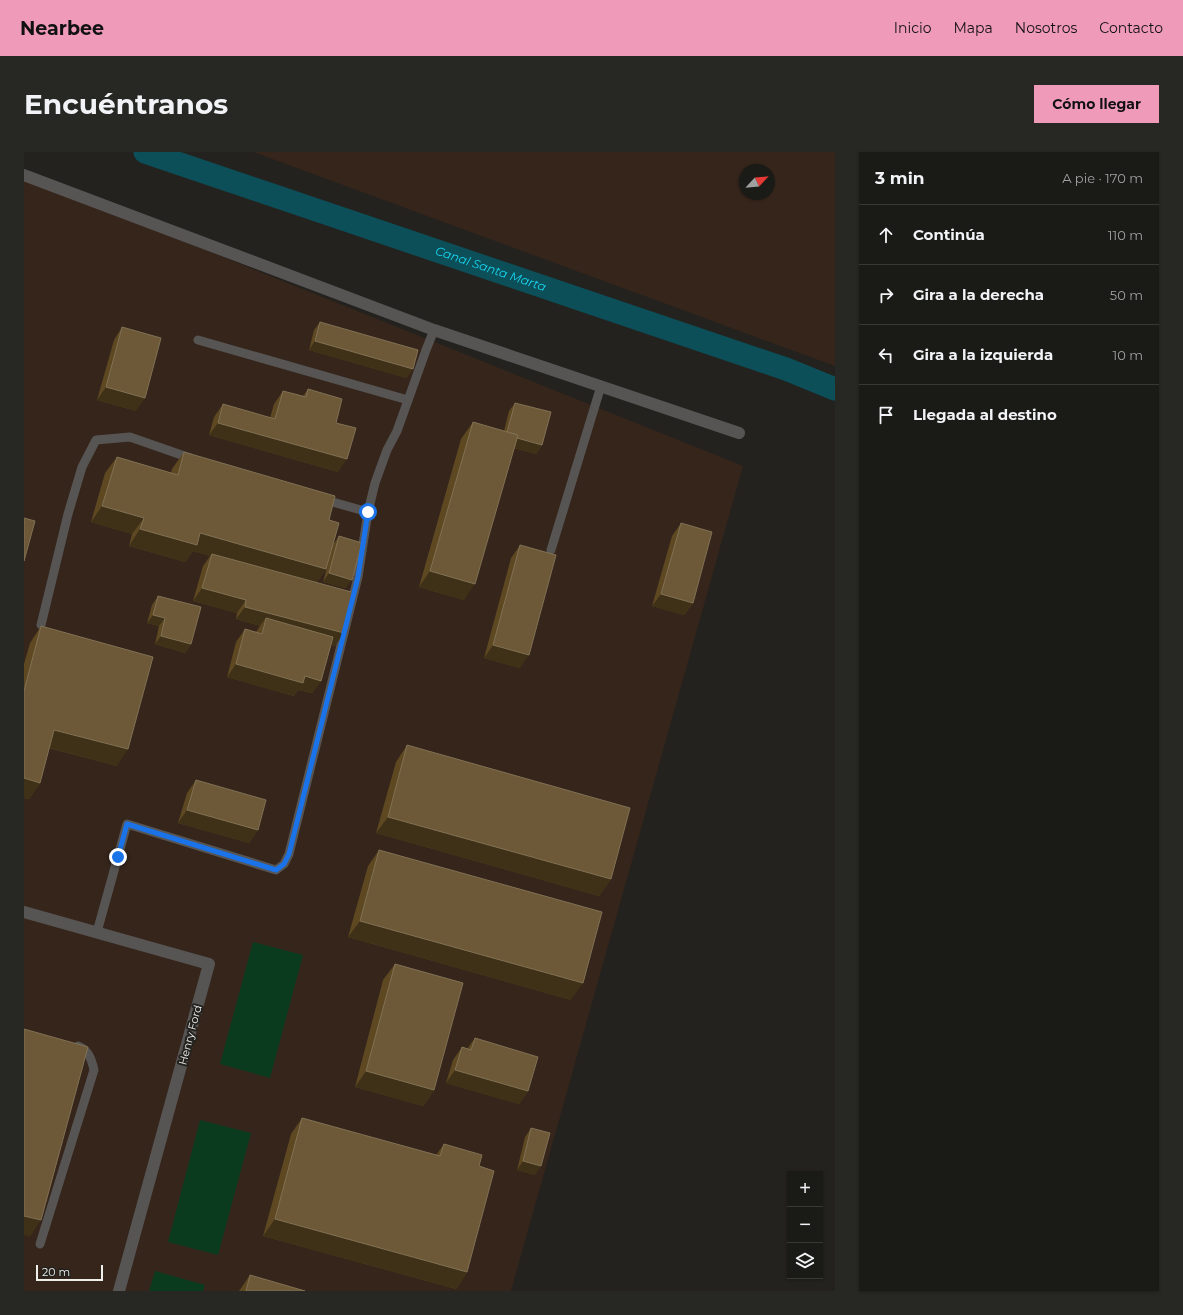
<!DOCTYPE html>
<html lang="es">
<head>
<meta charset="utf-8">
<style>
	:root { --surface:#1a1a16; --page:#272723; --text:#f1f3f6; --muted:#9fa1a1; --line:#383835; --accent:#ef9ab8 }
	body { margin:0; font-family:Montserrat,sans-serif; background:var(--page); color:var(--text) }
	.controls { position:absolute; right:12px; bottom:12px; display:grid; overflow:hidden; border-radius:0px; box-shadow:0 1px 3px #0004 }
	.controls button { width:36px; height:36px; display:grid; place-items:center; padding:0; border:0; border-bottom:1px solid var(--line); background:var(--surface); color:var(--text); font:20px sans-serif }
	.compass { position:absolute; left:715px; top:12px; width:36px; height:36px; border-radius:50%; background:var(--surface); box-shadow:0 1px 3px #0004; rotate:64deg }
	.scale { position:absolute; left:12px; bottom:10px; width:67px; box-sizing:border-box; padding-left:4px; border:2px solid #eeeeeb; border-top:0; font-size:11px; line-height:14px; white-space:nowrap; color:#eeeeeb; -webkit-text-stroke:3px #23221e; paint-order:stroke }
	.stop { position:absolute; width:12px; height:12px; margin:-9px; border:3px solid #1a73e8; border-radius:50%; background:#fff }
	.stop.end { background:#1a73e8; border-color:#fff; box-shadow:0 1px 4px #0008 }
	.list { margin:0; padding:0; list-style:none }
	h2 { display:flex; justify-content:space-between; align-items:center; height:52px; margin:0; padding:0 16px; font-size:17px }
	h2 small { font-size:13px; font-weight:400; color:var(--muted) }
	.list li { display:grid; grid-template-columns:26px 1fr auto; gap:12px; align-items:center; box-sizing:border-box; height:60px; padding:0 16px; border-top:1px solid var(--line) }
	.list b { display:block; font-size:15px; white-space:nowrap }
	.list em { font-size:13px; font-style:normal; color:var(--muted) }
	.icon { flex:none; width:22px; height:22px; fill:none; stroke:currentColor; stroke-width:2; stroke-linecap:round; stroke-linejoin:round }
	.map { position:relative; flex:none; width:811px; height:1139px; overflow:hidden; border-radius:0px }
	header { display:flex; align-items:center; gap:24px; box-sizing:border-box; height:56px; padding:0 20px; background:var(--accent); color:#111 }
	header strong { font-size:19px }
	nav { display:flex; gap:22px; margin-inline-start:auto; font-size:14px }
	.intro { display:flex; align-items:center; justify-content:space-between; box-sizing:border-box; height:96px; padding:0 24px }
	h1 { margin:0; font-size:28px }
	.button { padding:10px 18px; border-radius:0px; background:var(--accent); color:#111; font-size:14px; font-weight:700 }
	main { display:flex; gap:24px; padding:0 24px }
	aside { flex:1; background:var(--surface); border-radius:0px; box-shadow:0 1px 3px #0004 }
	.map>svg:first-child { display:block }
</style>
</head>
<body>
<header>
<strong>Nearbee</strong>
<nav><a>Inicio</a><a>Mapa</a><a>Nosotros</a><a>Contacto</a></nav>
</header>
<div class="intro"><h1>Encuéntranos</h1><a class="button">Cómo llegar</a></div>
<main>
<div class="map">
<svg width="811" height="1139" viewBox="0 0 811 1139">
	<rect width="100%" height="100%" fill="#23221e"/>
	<g fill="#35251b" fill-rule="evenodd">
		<path d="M229,0H811V214ZM721,18H745V42H721Z"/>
		<path d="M0,25L719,314L487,1139H0Z"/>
	</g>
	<g fill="#0b3b1e">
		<path d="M229,790L279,803L246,926L196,912Z"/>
		<path d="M176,968L227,981L194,1103L144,1090Z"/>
		<path d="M131,1119L181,1133L179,1139H125Z"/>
	</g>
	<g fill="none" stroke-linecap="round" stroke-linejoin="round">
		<path stroke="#0c4f59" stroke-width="23" id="s1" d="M121,0L762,217L811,237"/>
		<g stroke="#575554" stroke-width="9">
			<path d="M174,188L384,248"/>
			<path d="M298,347L344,360"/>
			<path d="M527,398L577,234"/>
			<path d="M17,473L44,362L58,315L72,288L106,285L169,307"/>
			<path d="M73,780L103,672L252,718L260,712L265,702L334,425L344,360L351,331L363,298L373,279L402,198L410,178"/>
			<path d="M16,1092L70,918C68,909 65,898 54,894"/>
		</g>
		<g stroke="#575554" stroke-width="12">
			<path d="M0,23L410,178L715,281"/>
			<path d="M0,760L185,812L95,1139"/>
		</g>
	</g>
	<g fill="#5d4822">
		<path d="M296,170L383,226L285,198L290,178Z"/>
		<path d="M98,175L112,259L73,248L90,188Z"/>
		<path d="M284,237L312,271L314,320L185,283L190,265L199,252L246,266L250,252L259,239L279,244Z"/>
		<path d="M491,251L518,293L512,302L490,296L440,448L395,435L437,287L449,270L480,279L485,259Z"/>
		<path d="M160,300L305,368L302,417L293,430L320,481L311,494L307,493L297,529L288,541L274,538L270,544L203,525L212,490L221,477L232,480L236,474L212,467L213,461L169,449L179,414L186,404L169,399L161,410L105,394L108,382L67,370L81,321L93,305L147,321L148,317Z"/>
		<path d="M657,371L669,451L660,463L628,454L648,384Z"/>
		<path d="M315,384L322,436L299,430L309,393Z"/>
		<path d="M496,393V516L460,506L487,406Z"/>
		<path d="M134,444L167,492L161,501L131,492L135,474L123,471L128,453Z"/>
		<path d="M17,474L93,614L25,596L16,631L5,647L0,646V512L6,491Z"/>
		<path d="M383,593L587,727L575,744L352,681L372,610Z"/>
		<path d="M172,628L234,678L225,691L154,671L163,641Z"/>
		<path d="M355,698L547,848L324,785L344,714Z"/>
		<path d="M371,812L410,938L399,954L331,935L359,828Z"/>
		<path d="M451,886L504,939L495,952L422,931L429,908L438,895L443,897Z"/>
		<path d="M278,966L412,1003L420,992L455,1014L443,1120L432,1137L239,1084L267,982Z"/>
		<path d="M507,976L511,1023L493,1018L501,985Z"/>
		<path d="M226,1123L281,1139H215Z"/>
	</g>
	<g fill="#3f3117">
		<path d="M291,189L389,217L383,226L285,198Z"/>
		<path d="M82,235L121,246L112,259L73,248Z"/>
		<path d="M194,271L323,307L314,320L185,283Z"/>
		<path d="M482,283L518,293L512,302L476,292Z"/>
		<path d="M78,354L120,366L108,382L67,370Z"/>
		<path d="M116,377L176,381L302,417L290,434L188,402L186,404L169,399L161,410L105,394Z"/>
		<path d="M406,419L451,432L440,448L395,435Z"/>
		<path d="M305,421L328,428L322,436L299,430Z"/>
		<path d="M178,436L222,448L213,461L169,449Z"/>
		<path d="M637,442L669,451L660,463L628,454Z"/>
		<path d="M221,455L320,481L311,494L239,475L242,466L236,474L212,467Z"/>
		<path d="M129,463L141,466L135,474L123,471Z"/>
		<path d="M137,484L167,492L161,501L131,492Z"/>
		<path d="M469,493L505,503L496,516L460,506Z"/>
		<path d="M212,512L281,524L297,529L288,541L274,538L270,544L203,525Z"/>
		<path d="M30,578L104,597L93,614L19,594Z"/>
		<path d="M0,626L16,631L5,647L0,646Z"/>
		<path d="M163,658L234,678L225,691L154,671Z"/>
		<path d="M364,665L587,727L575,744L352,681Z"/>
		<path d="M336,769L559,831L547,848L324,785Z"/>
		<path d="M431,918L504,939L495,952L422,931Z"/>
		<path d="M342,919L410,938L399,954L331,935Z"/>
		<path d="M499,1009L517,1014L511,1023L493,1018Z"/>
		<path d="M0,1064L17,1068L6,1085L0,1083Z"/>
		<path d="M251,1067L443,1120L432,1137L239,1084Z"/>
	</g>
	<g fill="#6d5938" stroke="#817154">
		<path d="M296,170L394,198L389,217L291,189Z"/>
		<path d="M98,175L137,186L121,246L82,235Z"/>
		<path d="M284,237L318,247L312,271L332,276L323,307L194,271L199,252L251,267L259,239L282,245Z"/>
		<path d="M491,251L527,260L518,293L493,286L494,283L483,280Z"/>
		<path d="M449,270L494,283L451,432L406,419Z"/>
		<path d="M160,300L311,344L305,368L315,371L302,417L176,381L173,393L116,377L120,366L78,354L93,305L154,323Z"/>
		<path d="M0,366L11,369L0,409Z"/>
		<path d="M657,371L688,380L669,451L637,442Z"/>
		<path d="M315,384L338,391L328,428L305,421Z"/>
		<path d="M496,393L532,403L505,503L469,493Z"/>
		<path d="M188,402L331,441L320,481L221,455L222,448L178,436Z"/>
		<path d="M134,444L177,455L167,492L137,484L141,466L129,463Z"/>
		<path d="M242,466L309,485L297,529L281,524L279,531L212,512L221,477L238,482Z"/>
		<path d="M17,474L129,505L104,597L30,578L16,631L0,626V539Z"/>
		<path d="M383,593L606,656L587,727L364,665Z"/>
		<path d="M172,628L242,648L234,678L163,658Z"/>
		<path d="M355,698L578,760L559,831L336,769Z"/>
		<path d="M371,812L439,831L410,938L342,919Z"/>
		<path d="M0,877L64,895L17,1068L0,1064Z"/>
		<path d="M451,886L514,905L504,939L431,918L438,895L447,898Z"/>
		<path d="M278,966L416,1004L420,992L458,1003L455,1014L470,1019L443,1120L251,1067Z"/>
		<path d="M507,976L526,981L517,1014L499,1009Z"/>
		<path d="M226,1123L281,1139H222Z"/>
	</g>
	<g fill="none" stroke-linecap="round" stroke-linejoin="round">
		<path stroke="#1a73e8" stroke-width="5" d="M94,705L103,672L252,718L260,712L265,702L334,425L344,360"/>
	</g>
	<g text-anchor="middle" stroke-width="4" stroke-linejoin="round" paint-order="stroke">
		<g font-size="11" fill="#eeeeeb" stroke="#23221e">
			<text transform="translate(166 883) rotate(-75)" y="4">Henry Ford</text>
		</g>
		<g font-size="12" font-style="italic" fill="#18d5ef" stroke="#23221e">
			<text dy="4" stroke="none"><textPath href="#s1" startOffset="365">Canal Santa Marta</textPath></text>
		</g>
	</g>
</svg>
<div class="controls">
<button>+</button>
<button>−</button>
<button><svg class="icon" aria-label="layers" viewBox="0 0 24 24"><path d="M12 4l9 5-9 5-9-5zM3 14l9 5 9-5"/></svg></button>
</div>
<svg class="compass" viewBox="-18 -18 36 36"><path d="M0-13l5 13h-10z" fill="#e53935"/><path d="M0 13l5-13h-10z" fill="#9fa1a1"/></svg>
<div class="scale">20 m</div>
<div class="stop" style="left:344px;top:360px"></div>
<div class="stop end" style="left:94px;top:705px"></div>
</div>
<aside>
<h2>3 min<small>A pie · 170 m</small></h2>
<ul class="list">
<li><svg class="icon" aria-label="ahead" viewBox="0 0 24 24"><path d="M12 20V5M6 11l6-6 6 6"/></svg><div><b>Continúa</b></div><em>110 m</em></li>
<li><svg class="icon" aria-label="right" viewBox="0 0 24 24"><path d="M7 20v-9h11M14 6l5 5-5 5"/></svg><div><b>Gira a la derecha</b></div><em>50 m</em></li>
<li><svg class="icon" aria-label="left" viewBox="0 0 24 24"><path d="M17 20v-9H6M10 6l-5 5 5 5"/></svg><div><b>Gira a la izquierda</b></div><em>10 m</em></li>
<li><svg class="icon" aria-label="arrive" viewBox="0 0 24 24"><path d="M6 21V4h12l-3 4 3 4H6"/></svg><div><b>Llegada al destino</b></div></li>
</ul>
</aside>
</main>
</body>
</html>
